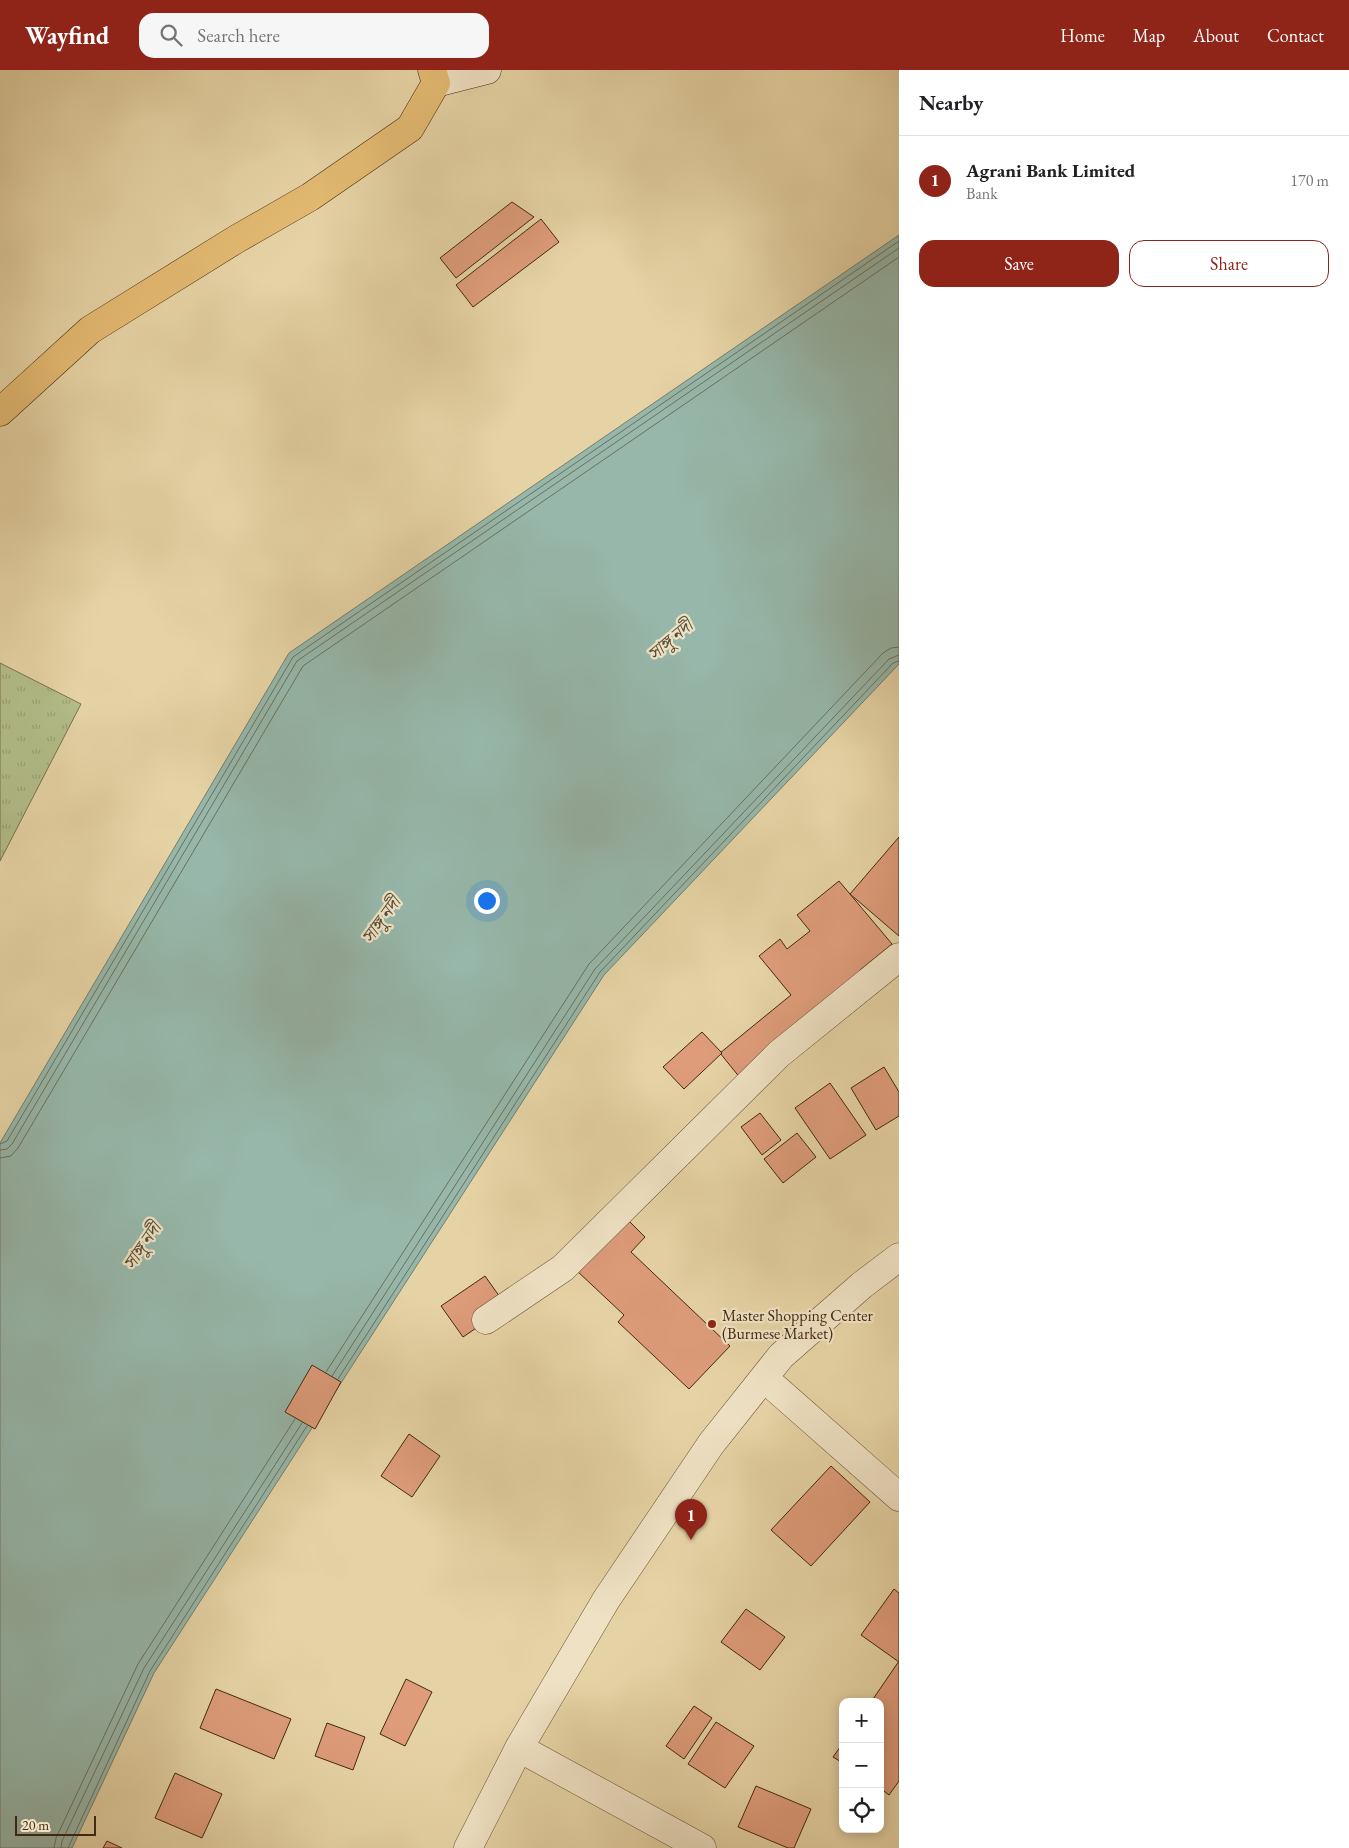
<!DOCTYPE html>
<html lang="en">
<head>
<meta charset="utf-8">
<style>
	:root { --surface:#fff; --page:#f6f6f6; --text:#202124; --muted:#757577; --line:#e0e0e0; --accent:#8f2418 }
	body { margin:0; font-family:"EB Garamond","Noto Serif Bengali",serif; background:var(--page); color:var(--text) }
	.controls { position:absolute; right:15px; bottom:15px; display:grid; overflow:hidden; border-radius:10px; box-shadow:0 2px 12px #0003 }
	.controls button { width:45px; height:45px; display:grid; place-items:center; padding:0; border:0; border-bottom:1px solid var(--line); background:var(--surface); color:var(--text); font:25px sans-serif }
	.scale { position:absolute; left:15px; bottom:12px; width:81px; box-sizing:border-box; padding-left:5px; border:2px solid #422910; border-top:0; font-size:14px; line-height:18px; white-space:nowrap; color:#422910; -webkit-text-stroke:4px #efe2c4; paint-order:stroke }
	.you { position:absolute; left:486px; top:830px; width:18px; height:18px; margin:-12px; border:4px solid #fff; border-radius:50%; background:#1a73e8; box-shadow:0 0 0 8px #1a73e833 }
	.badge { display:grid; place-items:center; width:32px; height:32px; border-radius:50%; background:var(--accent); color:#fff; font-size:16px; font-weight:700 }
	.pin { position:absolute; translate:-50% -41px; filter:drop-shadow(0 1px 2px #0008) }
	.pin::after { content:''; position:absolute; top:26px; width:18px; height:15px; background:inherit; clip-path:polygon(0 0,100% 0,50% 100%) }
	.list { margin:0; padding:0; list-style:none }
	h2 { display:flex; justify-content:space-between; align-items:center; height:65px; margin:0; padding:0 20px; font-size:21px }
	h2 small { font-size:16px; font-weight:400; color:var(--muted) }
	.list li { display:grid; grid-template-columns:32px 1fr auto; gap:15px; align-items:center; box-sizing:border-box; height:90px; padding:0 20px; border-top:1px solid var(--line) }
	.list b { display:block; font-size:19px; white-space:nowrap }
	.list p { margin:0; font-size:16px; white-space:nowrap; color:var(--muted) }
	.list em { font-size:16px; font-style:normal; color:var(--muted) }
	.actions { display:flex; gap:10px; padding:15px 20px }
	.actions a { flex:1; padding:11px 0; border:1px solid var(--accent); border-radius:15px; text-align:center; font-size:18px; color:var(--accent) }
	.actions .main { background:var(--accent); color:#fff }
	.icon { flex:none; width:28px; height:28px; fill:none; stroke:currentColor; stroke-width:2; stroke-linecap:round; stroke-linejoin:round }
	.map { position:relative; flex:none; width:899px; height:1778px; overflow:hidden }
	header { display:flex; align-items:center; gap:30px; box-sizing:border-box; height:70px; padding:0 25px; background:var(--accent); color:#fff }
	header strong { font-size:24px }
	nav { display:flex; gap:28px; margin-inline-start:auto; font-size:18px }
	.search { width:350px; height:45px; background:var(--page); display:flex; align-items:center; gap:12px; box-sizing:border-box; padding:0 18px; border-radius:15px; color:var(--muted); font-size:19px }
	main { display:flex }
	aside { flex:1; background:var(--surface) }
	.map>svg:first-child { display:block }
</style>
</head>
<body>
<header>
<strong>Wayfind</strong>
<div class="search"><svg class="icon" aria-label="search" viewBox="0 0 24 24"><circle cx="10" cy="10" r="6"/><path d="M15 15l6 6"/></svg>Search here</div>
<nav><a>Home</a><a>Map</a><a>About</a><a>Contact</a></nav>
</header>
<main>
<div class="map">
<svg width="899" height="1778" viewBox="0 0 899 1778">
	<defs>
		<pattern id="park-tufts" width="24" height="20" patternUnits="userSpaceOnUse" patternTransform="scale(1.25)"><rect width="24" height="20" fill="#b2bd89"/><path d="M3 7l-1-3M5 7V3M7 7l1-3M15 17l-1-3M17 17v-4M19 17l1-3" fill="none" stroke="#9aa275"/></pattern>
	</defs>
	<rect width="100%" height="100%" fill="#e6d3a5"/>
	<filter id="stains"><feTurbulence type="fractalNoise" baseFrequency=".004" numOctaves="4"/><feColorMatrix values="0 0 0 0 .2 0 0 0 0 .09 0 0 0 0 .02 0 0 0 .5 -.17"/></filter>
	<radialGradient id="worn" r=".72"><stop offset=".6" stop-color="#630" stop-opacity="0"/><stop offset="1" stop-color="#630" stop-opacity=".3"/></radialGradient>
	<path fill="url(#park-tufts)" stroke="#7a734c" d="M0,593L81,634L0,791Z"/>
	<path fill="#96b7aa" stroke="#747e6c" d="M899,165V594L604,905L154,1603L72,1778H0V1073L289,583Z"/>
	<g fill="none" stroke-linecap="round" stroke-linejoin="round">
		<g stroke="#6c705d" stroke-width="1">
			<path d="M0,1074L7,1071L293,587L899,171"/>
			<path d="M0,1080L7,1079L12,1074L297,591L899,178"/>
			<path d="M0,1088L11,1086L18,1078L303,596L899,187"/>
			<path d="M326,1302L589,894L883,583L891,578L899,577"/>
			<path d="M332,1306L595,899L889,589L899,585"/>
			<path d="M338,1309L600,902L893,593L899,591"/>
			<path d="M54,1778L56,1768L138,1594L295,1349"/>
			<path d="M61,1778L62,1771L144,1598L302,1353"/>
			<path d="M68,1778L150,1601L307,1356"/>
		</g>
	</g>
	<g fill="#de9c7a" stroke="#422910">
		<path d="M512,132L534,147L456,208L440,188Z"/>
		<path d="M541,149L559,172L473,237L456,215Z"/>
		<path d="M899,767V866L850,824Z"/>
		<path d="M839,811L892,874L860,900L866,907L741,1009L720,983L791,925L759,886L780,869L787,879L810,861L797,845Z"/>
		<path d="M702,962L722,983L684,1019L663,997Z"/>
		<path d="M884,997L899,1022V1046L876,1060L851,1018Z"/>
		<path d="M830,1013L866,1065L830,1089L795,1038Z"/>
		<path d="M760,1043L781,1070L762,1085L741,1057Z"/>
		<path d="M797,1063L816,1087L783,1113L764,1089Z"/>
		<path d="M625,1147L645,1167L631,1182L730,1276L689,1319L618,1252L624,1245L576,1200Z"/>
		<path d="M485,1206L507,1237L463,1267L441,1236Z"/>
		<path d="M312,1295L341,1312L315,1359L285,1342Z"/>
		<path d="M409,1364L440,1386L412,1427L381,1406Z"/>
		<path d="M831,1396L870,1432L811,1496L771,1460Z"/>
		<path d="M894,1519L899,1523V1592L861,1565Z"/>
		<path d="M746,1539L785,1567L760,1600L721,1572Z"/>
		<path d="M899,1591V1711L889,1725L880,1718V1632H871Z"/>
		<path d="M406,1609L432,1622L405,1676L380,1664Z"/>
		<path d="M216,1619L291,1649L274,1689L200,1658Z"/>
		<path d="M694,1636L712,1648L684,1689L666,1676Z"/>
		<path d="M716,1652L754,1676L725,1718L688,1694Z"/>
		<path d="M327,1653L365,1667L353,1700L315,1686Z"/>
		<path d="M843,1673V1693L833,1687Z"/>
		<path d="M175,1703L222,1724L202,1768L155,1748Z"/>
		<path d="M756,1716L811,1739L794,1778H788L738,1757Z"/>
		<path d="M107,1771L122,1778H103Z"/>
	</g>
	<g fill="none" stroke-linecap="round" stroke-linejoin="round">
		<defs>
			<g id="street">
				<path d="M486,1250L563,1198L779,984L899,887"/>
				<path d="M764,1308L899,1427"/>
				<path d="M519,1678L606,1530L711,1374L781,1286L862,1215L899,1187"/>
				<path d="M468,1778L519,1678L702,1778"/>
			</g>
			<path id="secondary" d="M436,13L487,0"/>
			<path id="primary" d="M0,342L90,260L235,170L310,127L410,58L436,13L432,0"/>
		</defs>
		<use href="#street" stroke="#6b5435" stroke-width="29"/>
		<use href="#secondary" stroke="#422910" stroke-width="29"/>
		<use href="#primary" stroke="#422910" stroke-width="29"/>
		<use href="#street" stroke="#efe2c4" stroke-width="28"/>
		<use href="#secondary" stroke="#efe2c4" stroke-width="28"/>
		<use href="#primary" stroke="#e3ba72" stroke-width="28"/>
	</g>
	<circle fill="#8f2418" stroke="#efe2c4" stroke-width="2" cx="712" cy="1254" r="5"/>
	<g text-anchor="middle" stroke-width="4.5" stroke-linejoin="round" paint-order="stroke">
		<g font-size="16" fill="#422910" stroke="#efe2c4" text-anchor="start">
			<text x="722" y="1251">Master Shopping Center<tspan x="722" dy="18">(Burmese Market)</tspan></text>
		</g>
		<g font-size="18" font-style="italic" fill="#574c36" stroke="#efe2c4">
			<text transform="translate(670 570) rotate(-40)" y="6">সাঙ্গু নদী</text>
			<text transform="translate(381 850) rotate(-54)" y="6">সাঙ্গু নদী</text>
			<text transform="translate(142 1176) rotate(-56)" y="6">সাঙ্গু নদী</text>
		</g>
	</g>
	<rect width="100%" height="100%" filter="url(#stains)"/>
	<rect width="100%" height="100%" fill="url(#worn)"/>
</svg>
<div class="controls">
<button>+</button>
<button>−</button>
<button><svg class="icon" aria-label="locate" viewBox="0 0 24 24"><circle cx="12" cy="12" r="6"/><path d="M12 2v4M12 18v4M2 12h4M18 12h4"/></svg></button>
</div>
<div class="scale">20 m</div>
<div class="you"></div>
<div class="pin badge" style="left:691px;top:1470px">1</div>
</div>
<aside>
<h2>Nearby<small></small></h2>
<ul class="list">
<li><span class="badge">1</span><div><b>Agrani Bank Limited</b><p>Bank</p></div><em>170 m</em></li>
</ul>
<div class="actions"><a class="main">Save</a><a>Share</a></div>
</aside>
</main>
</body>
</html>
